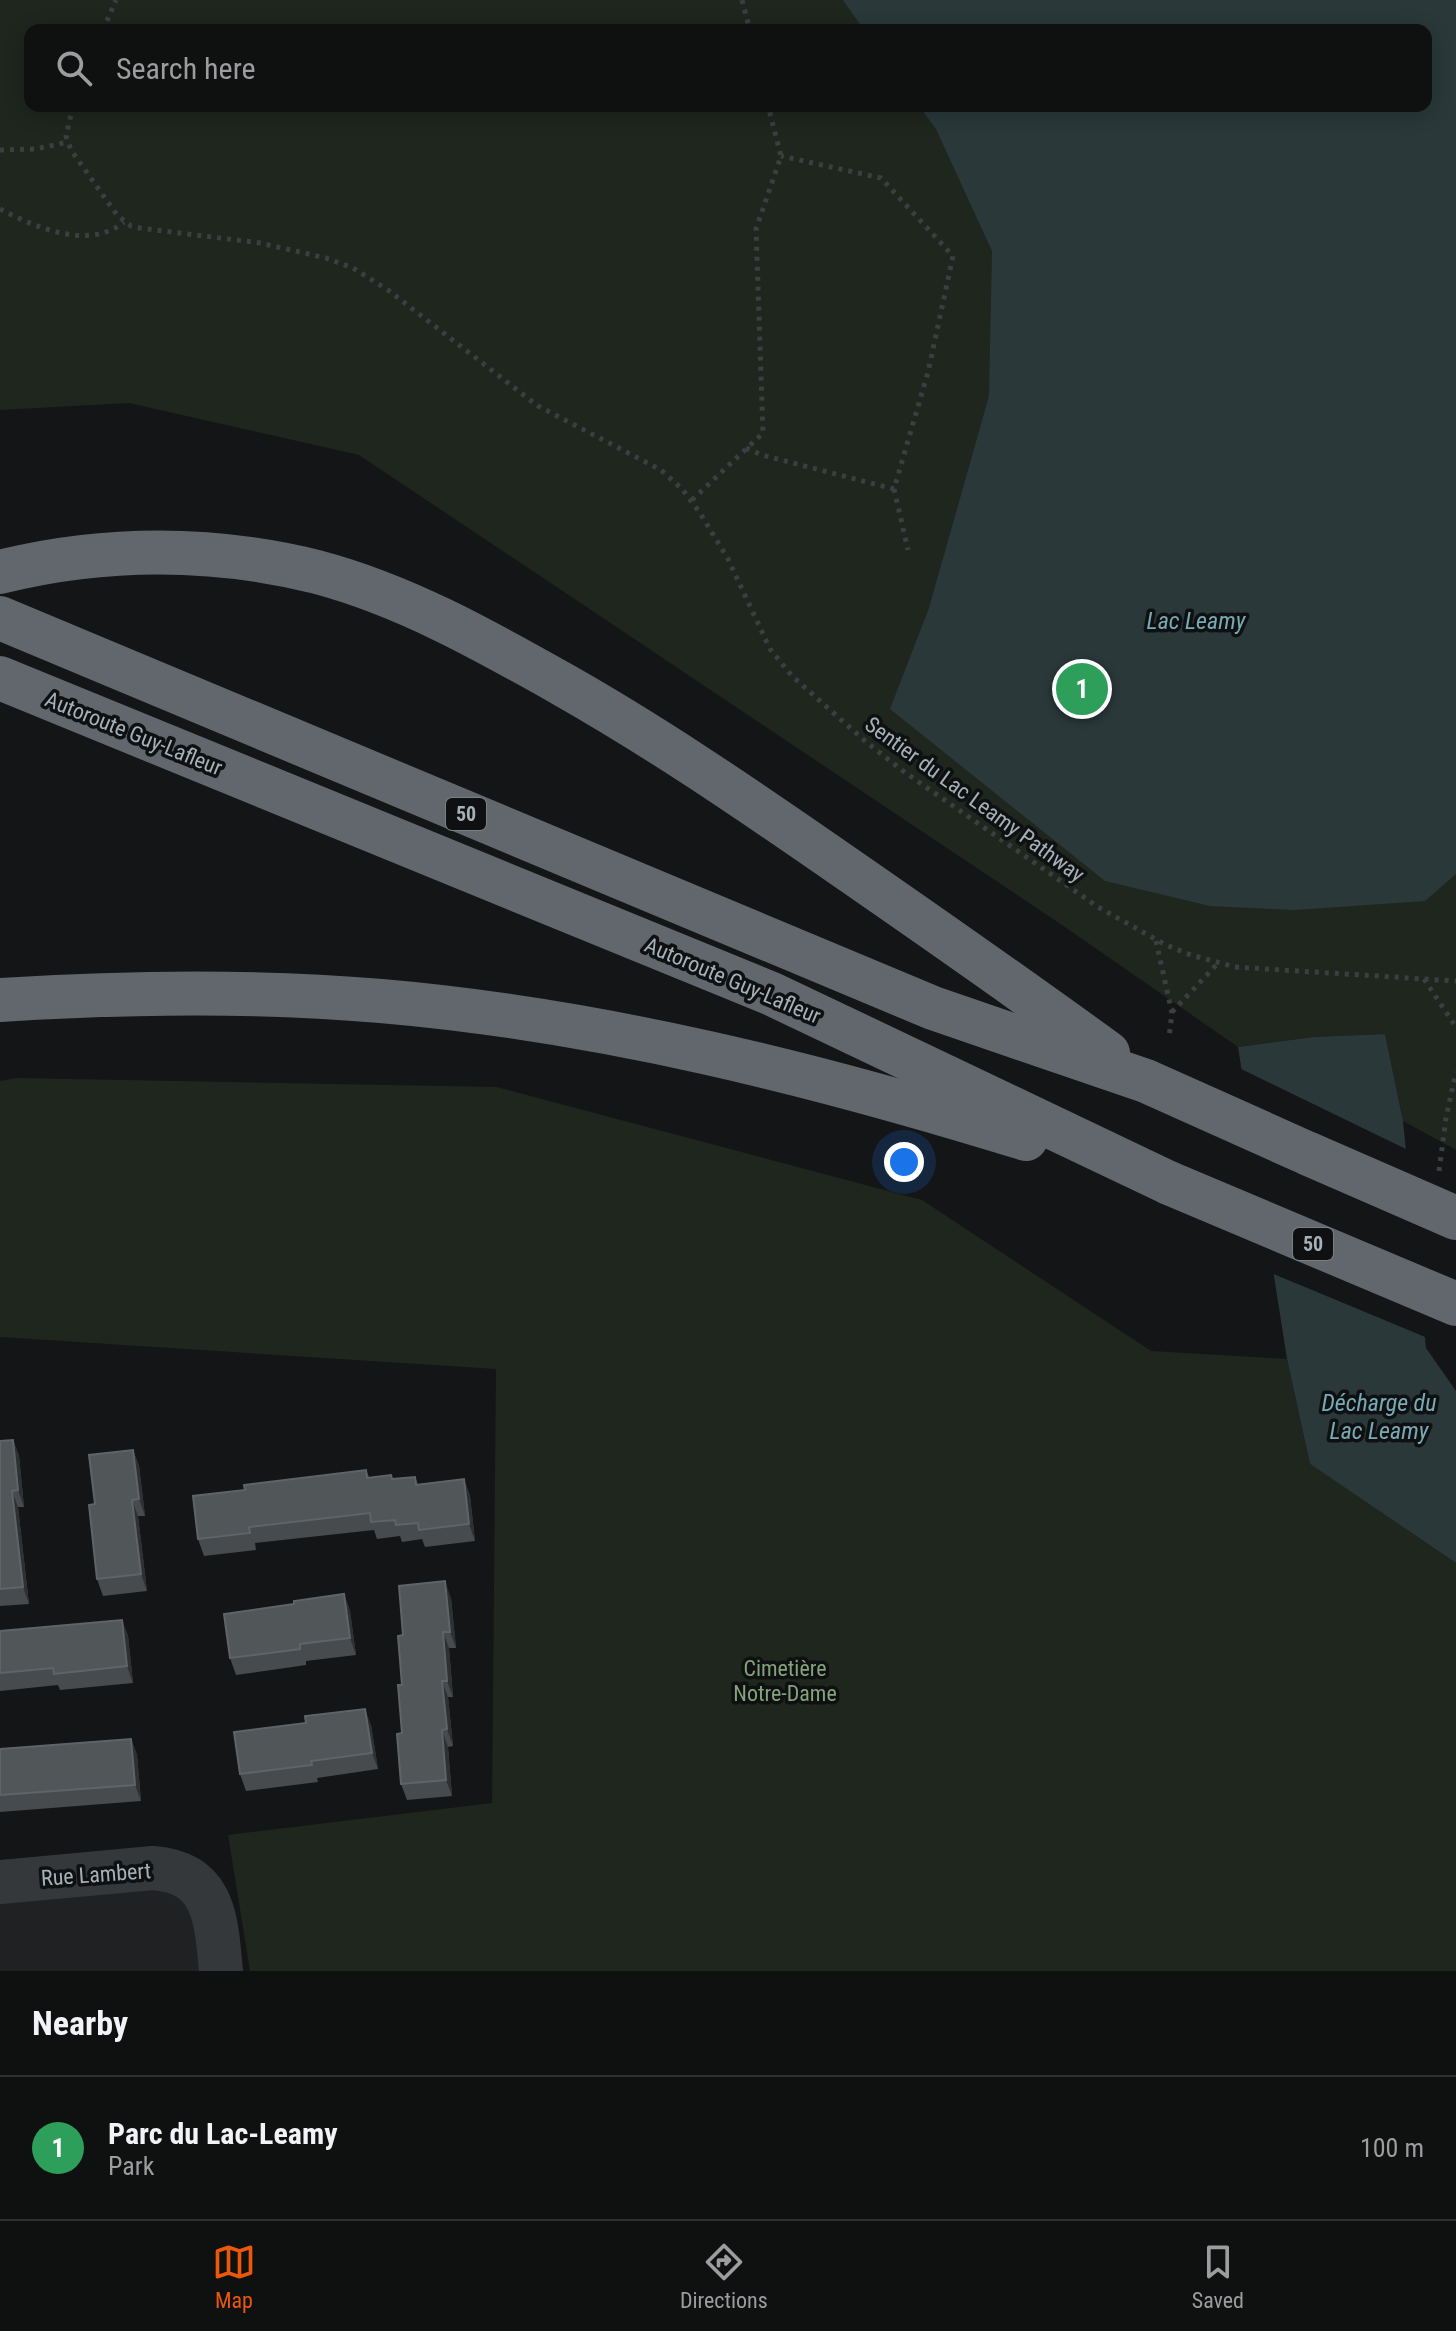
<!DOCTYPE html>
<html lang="en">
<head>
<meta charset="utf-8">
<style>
	:root { --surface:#0f1010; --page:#1d1e1e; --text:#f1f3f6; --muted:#9b9d9f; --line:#2f3030; --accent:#ea580c }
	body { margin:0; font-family:"Roboto Condensed",sans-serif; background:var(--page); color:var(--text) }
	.you { position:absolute; left:904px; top:1162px; width:28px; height:28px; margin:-20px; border:6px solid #fff; border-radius:50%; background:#1a73e8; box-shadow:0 0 0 12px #1a73e833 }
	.badge { display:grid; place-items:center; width:52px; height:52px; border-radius:50%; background:var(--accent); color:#fff; font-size:26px; font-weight:700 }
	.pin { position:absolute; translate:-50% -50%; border:4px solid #fff; box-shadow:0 2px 8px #0006 }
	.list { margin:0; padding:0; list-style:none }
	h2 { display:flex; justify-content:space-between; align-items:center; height:104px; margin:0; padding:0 32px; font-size:34px }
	h2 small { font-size:26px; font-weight:400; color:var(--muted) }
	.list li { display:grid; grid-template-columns:52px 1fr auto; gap:24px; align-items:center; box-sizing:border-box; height:144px; padding:0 32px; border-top:2px solid var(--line) }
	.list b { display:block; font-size:30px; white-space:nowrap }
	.list p { margin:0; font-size:26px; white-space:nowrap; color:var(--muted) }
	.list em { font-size:26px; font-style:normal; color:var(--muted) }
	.icon { flex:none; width:44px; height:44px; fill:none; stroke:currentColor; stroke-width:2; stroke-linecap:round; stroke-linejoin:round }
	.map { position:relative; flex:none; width:1456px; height:1971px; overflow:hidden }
	.search { position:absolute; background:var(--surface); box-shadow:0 4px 20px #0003; left:24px; right:24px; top:24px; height:88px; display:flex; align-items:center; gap:20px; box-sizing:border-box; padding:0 28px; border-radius:16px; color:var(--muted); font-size:30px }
	.sheet { height:248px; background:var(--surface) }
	nav { display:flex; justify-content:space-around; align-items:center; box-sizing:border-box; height:112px; border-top:2px solid var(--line); background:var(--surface); font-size:22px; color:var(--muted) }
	nav a { display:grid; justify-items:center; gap:4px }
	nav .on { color:var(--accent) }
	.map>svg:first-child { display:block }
</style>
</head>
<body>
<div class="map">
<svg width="1456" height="1971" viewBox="0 0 1456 1971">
	<rect width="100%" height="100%" fill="#141516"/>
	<path fill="#202123" d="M171,1870L221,1971H0V1882Z"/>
	<g fill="#1f261e" fill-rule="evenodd">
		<path d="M0,0H1456V1150L1403,1121L1385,1034L1313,1037L1238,1047L1059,923L359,455L129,403L0,410ZM30,30H1426V106H30Z"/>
		<path d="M17,1078L497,1087L922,1200L1151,1351L1287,1359L1310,1464L1456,1563V1971H250L228,1835L492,1803L496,1369L0,1337V1081Z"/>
	</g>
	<g fill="#2a383a">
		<path d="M843,0H1456V874L1425,901L1295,910L1210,906L1105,881L890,709L929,608L989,396L992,251L936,129L919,106H1426V30H864Z"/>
		<path d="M1385,1034L1403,1121L1426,1348L1456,1391V1563L1310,1464L1287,1359L1238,1047L1313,1037Z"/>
	</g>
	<path fill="#141516" d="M1237,1067L1410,1151L1430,1339L1269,1272Z"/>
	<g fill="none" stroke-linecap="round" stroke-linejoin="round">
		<g stroke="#3b3f42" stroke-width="5" stroke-dasharray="4 6" stroke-linecap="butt">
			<path d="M742,0L750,30"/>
			<path d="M103,30L116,0"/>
			<path d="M73,106L66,136L71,150L117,215L131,226L140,228L260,243L326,258L353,268L388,290L538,406L661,470L682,489L700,513L728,559L770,649L792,676L865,741L903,771L1098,907L1166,945L1191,955L1235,967L1456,981"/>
			<path d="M0,150L36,149L68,142"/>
			<path d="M0,209C35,227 88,251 124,222"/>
			<path d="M746,448L762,455L894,489L928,372L953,256L881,178L781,156"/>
			<path d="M894,489L908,550"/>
			<path d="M692,500L763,433L756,229L781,156L768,106"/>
			<path d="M1156,941L1172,1013L1169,1037"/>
			<path d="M1424,979L1456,1027"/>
			<path d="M1172,1012L1218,963"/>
			<path d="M1439,1171L1446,1118L1456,1072"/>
		</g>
		<path stroke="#35383b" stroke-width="44" d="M0,1882L153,1868C216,1873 216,1920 221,1971"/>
		<g stroke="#61676c" stroke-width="44">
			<path d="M0,572C104,546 213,546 317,572C404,595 484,640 562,684C652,735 736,792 820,850C917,917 1013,984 1108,1053"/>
			<path d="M0,618L933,1008L1146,1081L1309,1154"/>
			<path d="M0,678L772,994L1169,1183"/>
			<path d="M0,1000C126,992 255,990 381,1001C601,1020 816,1074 1026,1139"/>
		</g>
		<g stroke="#61676c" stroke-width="44">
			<path d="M1309,1154L1456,1218"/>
			<path d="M1169,1183L1456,1304"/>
		</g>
	</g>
	<g fill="#474b4e">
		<path d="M13,1440L19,1456L24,1507H18L29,1604L0,1606V1441Z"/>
		<path d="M133,1450L139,1466L145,1516H138L147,1591L103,1596L97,1579L95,1504Z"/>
		<path d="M366,1470L369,1477L393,1479L415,1477L418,1484L464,1479L470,1496L475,1541L425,1547L422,1539L402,1542L400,1536L377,1539L374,1530L255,1543L256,1550L204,1556L198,1539L245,1490Z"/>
		<path d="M344,1594L350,1611L356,1655L306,1661V1665L236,1675L230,1658L294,1604Z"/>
		<path d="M451,1598L456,1648H449L453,1697H448L453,1746L448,1747L452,1796L407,1800L401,1784L402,1685Z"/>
		<path d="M122,1620L128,1636L133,1683L60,1690L58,1685L0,1691V1631Z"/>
		<path d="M371,1725L378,1769L317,1778L318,1782L246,1791L240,1774Z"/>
		<path d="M131,1739L137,1755L141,1801L0,1812V1749Z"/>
	</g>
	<g fill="#2e3133">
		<path d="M13,1440L19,1456L24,1507L18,1490Z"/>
		<path d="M133,1450L139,1466L145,1516L139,1499Z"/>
		<path d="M464,1479L470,1496L475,1541L469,1524Z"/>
		<path d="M12,1491L18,1507L29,1604L23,1587Z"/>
		<path d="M132,1500L138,1516L147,1591L141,1574Z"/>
		<path d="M445,1581L451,1598L456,1648L450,1632Z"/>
		<path d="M344,1594L350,1611L356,1655L350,1638Z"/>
		<path d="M122,1620L128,1636L133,1683L127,1666Z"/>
		<path d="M443,1632L449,1648L453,1697L447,1681Z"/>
		<path d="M442,1681L448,1697L453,1746L447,1729Z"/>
		<path d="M365,1709L371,1725L378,1769L372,1753Z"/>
		<path d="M442,1730L448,1747L452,1796L446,1780Z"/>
		<path d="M131,1739L137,1755L141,1801L135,1785Z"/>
	</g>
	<g fill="#515659" stroke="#5e6468" stroke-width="2">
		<path d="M13,1440L18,1490L12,1491L23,1587L0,1589V1441Z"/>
		<path d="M133,1450L139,1499L132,1500L141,1574L97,1579L89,1505L95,1504L89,1455Z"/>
		<path d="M366,1470L367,1478L391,1475L392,1479L415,1477L416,1485L464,1479L469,1524L419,1530L418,1523L396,1525L395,1520L371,1522L370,1513L249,1527L250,1533L198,1539L193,1496L245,1490L244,1485Z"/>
		<path d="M445,1581L450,1632H443L447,1681H442L447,1729L442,1730L446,1780L401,1784L397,1734L402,1733L398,1685H402L398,1636L403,1635L399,1586Z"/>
		<path d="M344,1594L350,1638L300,1644V1649L230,1658L224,1614L294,1604V1601Z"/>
		<path d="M122,1620L127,1666L54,1674L53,1668L0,1673V1631Z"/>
		<path d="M365,1709L372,1753L311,1761L312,1765L240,1774L234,1732L306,1723L305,1716Z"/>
		<path d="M131,1739L135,1785L0,1795V1749Z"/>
	</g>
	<g text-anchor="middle" stroke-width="7" stroke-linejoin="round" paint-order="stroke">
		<g fill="#0f1011" stroke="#788085" stroke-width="2">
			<rect x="446" y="798" width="40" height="32" rx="6"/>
			<rect x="1293" y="1228" width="40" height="32" rx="6"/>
		</g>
		<g font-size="20" font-weight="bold" fill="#a5b0b7">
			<text x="466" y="821">50</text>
			<text x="1313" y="1251">50</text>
		</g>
		<g font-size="22" fill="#a5b0b7" stroke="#0f1011">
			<text transform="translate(134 733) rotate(22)" y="8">Autoroute Guy-Lafleur</text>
			<text transform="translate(975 799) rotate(36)" y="8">Sentier du Lac Leamy Pathway</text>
			<text transform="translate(733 980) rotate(23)" y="8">Autoroute Guy-Lafleur</text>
			<text transform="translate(96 1874) rotate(-4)" y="8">Rue Lambert</text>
		</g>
		<g font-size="22" fill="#84a37b" stroke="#0f1011">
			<text x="785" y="1676">Cimetière<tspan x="785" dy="25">Notre-Dame</tspan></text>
		</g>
		<g font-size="24" font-style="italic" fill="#7aaab4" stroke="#0f1011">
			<text x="1196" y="629">Lac Leamy</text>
			<text x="1379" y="1411">Décharge du<tspan x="1379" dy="28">Lac Leamy</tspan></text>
		</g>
	</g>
</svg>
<div class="you"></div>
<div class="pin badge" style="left:1082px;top:689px;background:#2e9e5b">1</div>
<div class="search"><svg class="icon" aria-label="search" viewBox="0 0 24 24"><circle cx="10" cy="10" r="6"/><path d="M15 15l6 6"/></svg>Search here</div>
</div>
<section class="sheet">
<h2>Nearby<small></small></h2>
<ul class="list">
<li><span class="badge" style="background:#2e9e5b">1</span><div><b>Parc du Lac-Leamy</b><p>Park</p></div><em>100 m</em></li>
</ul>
</section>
<nav>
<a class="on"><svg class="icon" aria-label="map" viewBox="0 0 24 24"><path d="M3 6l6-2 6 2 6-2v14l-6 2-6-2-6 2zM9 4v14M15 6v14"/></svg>Map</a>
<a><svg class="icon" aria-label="directions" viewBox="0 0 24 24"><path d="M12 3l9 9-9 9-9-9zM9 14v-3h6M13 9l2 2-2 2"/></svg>Directions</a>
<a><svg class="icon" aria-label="saved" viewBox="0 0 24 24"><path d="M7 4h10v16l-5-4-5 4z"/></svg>Saved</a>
</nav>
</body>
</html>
